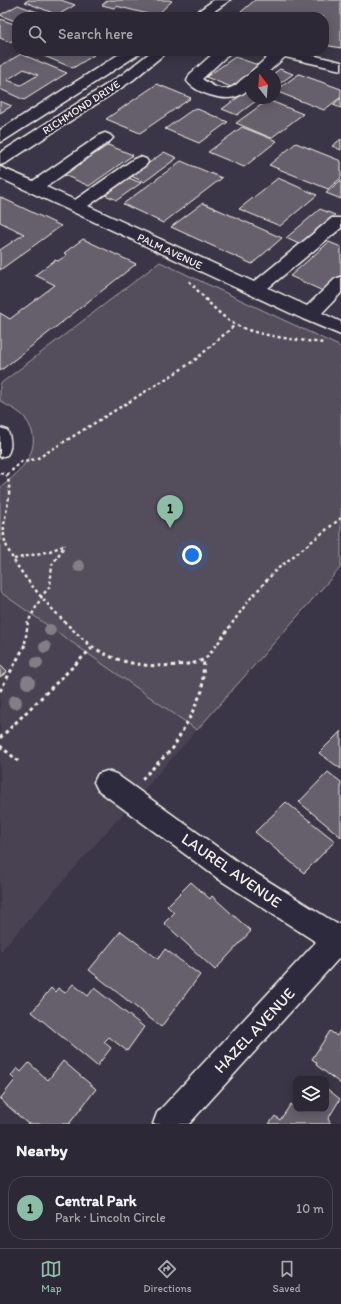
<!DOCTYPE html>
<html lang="en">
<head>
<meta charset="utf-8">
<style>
	:root { --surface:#2c2835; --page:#383441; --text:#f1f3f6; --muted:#a6a6ad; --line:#484450; --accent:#8abfa5 }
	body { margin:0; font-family:Itim,sans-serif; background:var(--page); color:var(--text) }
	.controls { position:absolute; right:12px; bottom:12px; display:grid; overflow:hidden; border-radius:8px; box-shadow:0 2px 10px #0003 }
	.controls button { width:36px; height:36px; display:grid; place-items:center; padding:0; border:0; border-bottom:1px solid var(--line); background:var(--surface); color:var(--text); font:20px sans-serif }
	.compass { position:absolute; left:245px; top:68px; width:36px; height:36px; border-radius:50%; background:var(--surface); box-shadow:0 2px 10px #0003; rotate:343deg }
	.you { position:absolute; left:192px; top:555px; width:14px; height:14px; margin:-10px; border:3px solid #fff; border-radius:50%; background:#1a73e8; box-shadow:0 0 0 6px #1a73e833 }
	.badge { display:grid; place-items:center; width:26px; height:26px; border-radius:50%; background:var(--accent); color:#111; font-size:13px; font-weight:700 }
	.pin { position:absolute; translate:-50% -33px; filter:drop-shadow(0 1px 2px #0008) }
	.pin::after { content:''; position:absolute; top:21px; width:14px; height:12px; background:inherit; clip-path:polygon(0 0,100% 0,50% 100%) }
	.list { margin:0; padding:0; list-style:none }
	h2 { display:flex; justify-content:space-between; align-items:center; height:52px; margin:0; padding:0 16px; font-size:17px }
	h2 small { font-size:13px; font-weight:400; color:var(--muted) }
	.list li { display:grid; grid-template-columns:26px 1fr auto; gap:12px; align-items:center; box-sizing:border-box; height:64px; margin:0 8px 8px; padding:0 8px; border:1px solid var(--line); border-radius:16px }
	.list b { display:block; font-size:15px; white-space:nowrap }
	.list p { margin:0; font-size:13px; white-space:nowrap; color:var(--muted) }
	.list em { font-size:13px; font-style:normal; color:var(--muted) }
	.icon { flex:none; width:22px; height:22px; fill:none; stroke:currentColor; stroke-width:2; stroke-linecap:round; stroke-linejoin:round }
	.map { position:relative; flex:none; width:341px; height:1124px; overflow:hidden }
	.search { position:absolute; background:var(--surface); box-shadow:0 2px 10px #0003; left:12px; right:12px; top:12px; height:44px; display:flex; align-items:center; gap:10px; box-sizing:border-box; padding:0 14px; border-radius:16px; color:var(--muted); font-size:15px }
	.sheet { height:124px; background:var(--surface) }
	nav { display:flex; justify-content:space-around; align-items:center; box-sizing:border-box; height:56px; border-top:1px solid var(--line); background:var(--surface); font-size:11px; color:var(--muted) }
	nav a { display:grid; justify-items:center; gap:2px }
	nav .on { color:var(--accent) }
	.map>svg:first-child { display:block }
</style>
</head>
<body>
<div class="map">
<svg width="341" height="1124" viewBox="0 0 341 1124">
	<rect width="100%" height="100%" fill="#3b3647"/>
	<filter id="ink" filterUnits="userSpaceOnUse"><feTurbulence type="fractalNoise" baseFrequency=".025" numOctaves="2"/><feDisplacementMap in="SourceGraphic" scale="8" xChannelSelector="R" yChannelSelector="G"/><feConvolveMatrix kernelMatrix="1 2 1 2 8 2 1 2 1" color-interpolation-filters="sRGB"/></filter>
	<g filter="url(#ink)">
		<path fill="#484352" d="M0,592L197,730L0,952Z"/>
		<path fill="#534e5c" stroke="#a4a0a2" d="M160,262L341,347V567L197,730L0,592V488C21,471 47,447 25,418C20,411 7,406 0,401V384Z"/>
		<g fill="#65616c" stroke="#f4f1e8" fill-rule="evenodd">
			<path d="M28,0H61L75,5L58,15L25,2Z"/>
			<path d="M108,0H169L172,1L156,16L116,6L114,8L102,5Z"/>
			<path d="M255,0H341V48L324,45V17H235Z"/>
			<path d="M18,5L51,17H17V22L0,15Z"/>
			<path d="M0,19L17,25V38L10,42L0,38Z"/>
			<path d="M32,51H84L94,55L73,68Z"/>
			<path d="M21,54L67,73L24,100L0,89V66ZM24,69L38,75L21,85L7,80Z"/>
			<path d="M235,57L261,66L231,87L206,77Z"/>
			<path d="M280,69L293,74L275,87V74H273Z"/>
			<path d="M299,74L341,89V97L324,110L275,91Z"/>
			<path d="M157,84L191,98L140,133L106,119Z"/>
			<path d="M251,88V98H260L237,115L222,109Z"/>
			<path d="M341,98V108L333,105Z"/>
			<path d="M268,100L303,114L271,138L236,123Z"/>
			<path d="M0,101L12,106L0,113Z"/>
			<path d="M195,108L228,122L199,143L165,129Z"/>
			<path d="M242,127L277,141L244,167L208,152Z"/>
			<path d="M341,139V150L332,146Z"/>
			<path d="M296,143L341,161V178L328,189L269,165Z"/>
			<path d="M108,145L133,155L89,186L64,175Z"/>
			<path d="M164,152L177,158L144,182L131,176Z"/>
			<path d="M181,161L222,178L163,223L123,204Z"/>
			<path d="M129,178L141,183L117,200L105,195Z"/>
			<path d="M278,178L317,195L280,226L239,209Z"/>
			<path d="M341,180V199L326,193Z"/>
			<path d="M0,197L61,226L0,270V250L24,234L0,222Z"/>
			<path d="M203,203L282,238L252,264L171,227Z"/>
			<path d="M320,209L335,215L301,245L286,238Z"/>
			<path d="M83,239L136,264L0,371V313L10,319L55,285L35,275L55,260L58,261L67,255L64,253Z"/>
			<path d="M329,242L341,247V275L323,291L290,276Z"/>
			<path d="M0,665L7,672L0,677Z"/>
			<path d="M341,731V769L319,753Z"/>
			<path d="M328,772L341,782V837L299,802Z"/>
			<path d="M286,802L335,841L304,873L255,832Z"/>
			<path d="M191,882L210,899L212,896L251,931L215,970L164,923L174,913L167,906Z"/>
			<path d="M121,931L158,959L165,949L200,975L161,1027L89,970Z"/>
			<path d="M73,984L88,996L94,988L144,1027L127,1051L109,1037L104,1042L111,1048L97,1066L32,1012L51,988L55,992L58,988L65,993Z"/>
			<path d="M341,1029V1084L316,1065L317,1063L312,1059L330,1031L337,1036Z"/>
			<path d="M63,1061L96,1089L69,1124H28L0,1099L15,1080L11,1076L17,1068L21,1072L29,1063L48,1080Z"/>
			<path d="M326,1088L340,1099L328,1119L331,1124H269L275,1116L280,1120L291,1104L296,1109H326Z"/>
		</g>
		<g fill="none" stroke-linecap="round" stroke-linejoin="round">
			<defs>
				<g id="minor">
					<path d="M214,0H230L206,17H190Z"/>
					<path d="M124,51H141L139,54L5,140L0,142V130Z"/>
					<path d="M152,51H168L133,80L6,163L0,165V153L123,74Z"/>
					<path d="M216,51H232L202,79C214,87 225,94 237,84C241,80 245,76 250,75L252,71L271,54L269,51H295L341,62V70L285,57L266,74H251V87C247,90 243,94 238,96C225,102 195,93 187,81L190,74Z"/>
					<path d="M105,133L110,135L113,138L110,141L46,187L75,200L134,159L140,157L146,159L148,162L146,165L88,206L254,282L332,218H341V228L268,288L307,306L335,279L341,277V293L322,313L341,322V335L303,319L0,178V167L33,181L100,135Z"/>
					<path d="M0,428L7,430C11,438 12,448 7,455L0,457Z"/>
					<path d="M107,771L116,774L238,862L337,924L341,922V956L189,1124H153L157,1113L316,942L220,880L98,790L94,782L98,774Z"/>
				</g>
			</defs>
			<use href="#minor" stroke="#f4f1e8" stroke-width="3"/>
			<g stroke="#f4f1e8" stroke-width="2.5" stroke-dasharray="3 3" stroke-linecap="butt">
				<path d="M189,281C202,295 215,311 231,322C252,336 299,340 324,343"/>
				<path d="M0,473L7,475C14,498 2,514 4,536C7,565 65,625 88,643"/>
				<path d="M7,475L22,461L25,462L38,458L177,372L195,360L235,325"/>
				<path d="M14,559L50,551L65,545"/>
				<path d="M25,643L28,622L42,596L50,586L52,565L65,545"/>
				<path d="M218,643L249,600L276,570L341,518"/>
			</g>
			<g stroke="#f4f1e8" stroke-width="3" stroke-dasharray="3.5 3.5" stroke-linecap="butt">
				<path d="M86,642C113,663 144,668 177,665C186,664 197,664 204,659C210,655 214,648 219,642"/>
				<path d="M0,691L24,647L25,642"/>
				<path d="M0,738L92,648"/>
				<path d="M0,746L18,761"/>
				<path d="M142,779L173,748L190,717L202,691L204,659"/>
			</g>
			<use href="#minor" fill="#2f2a3d" fill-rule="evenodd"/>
		</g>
		<g fill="#827e85">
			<circle cx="79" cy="566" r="6"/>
			<circle cx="50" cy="630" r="6"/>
			<circle cx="45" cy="647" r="6"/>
			<circle cx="37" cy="663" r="6"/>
			<circle cx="28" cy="682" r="7"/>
			<circle cx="15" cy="702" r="7"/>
		</g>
	</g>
	<g text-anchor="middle" stroke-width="4" stroke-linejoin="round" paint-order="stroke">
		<g font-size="11" fill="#f4f1e8" stroke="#2f2a3d">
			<text transform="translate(81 107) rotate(-33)" y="4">RICHMOND DRIVE</text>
			<text transform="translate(170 251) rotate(25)" y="4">PALM AVENUE</text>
		</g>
		<g font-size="16" fill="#f4f1e8" stroke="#2f2a3d">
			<text transform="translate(232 870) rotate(35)" y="6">LAUREL AVENUE</text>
			<text transform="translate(254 1030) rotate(-47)" y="6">HAZEL AVENUE</text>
		</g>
	</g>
</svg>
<div class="controls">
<button><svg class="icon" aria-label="layers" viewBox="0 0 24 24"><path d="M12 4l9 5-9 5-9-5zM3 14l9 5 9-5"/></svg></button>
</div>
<svg class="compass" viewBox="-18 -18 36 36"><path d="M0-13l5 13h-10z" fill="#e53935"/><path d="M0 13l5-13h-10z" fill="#a6a6ad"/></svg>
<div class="you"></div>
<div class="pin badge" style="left:170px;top:528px">1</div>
<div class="search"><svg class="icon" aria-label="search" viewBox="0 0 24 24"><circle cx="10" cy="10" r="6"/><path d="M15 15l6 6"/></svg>Search here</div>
</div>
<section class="sheet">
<h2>Nearby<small></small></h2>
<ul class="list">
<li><span class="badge">1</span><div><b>Central Park</b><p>Park · Lincoln Circle</p></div><em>10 m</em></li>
</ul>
</section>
<nav>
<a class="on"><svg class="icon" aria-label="map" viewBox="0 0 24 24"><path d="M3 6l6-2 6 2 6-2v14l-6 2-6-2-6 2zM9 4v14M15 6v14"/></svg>Map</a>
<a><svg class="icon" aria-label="directions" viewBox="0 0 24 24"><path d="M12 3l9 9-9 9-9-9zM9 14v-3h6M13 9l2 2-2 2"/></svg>Directions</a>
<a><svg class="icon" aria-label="saved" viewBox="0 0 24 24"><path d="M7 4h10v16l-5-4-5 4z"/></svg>Saved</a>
</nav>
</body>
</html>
